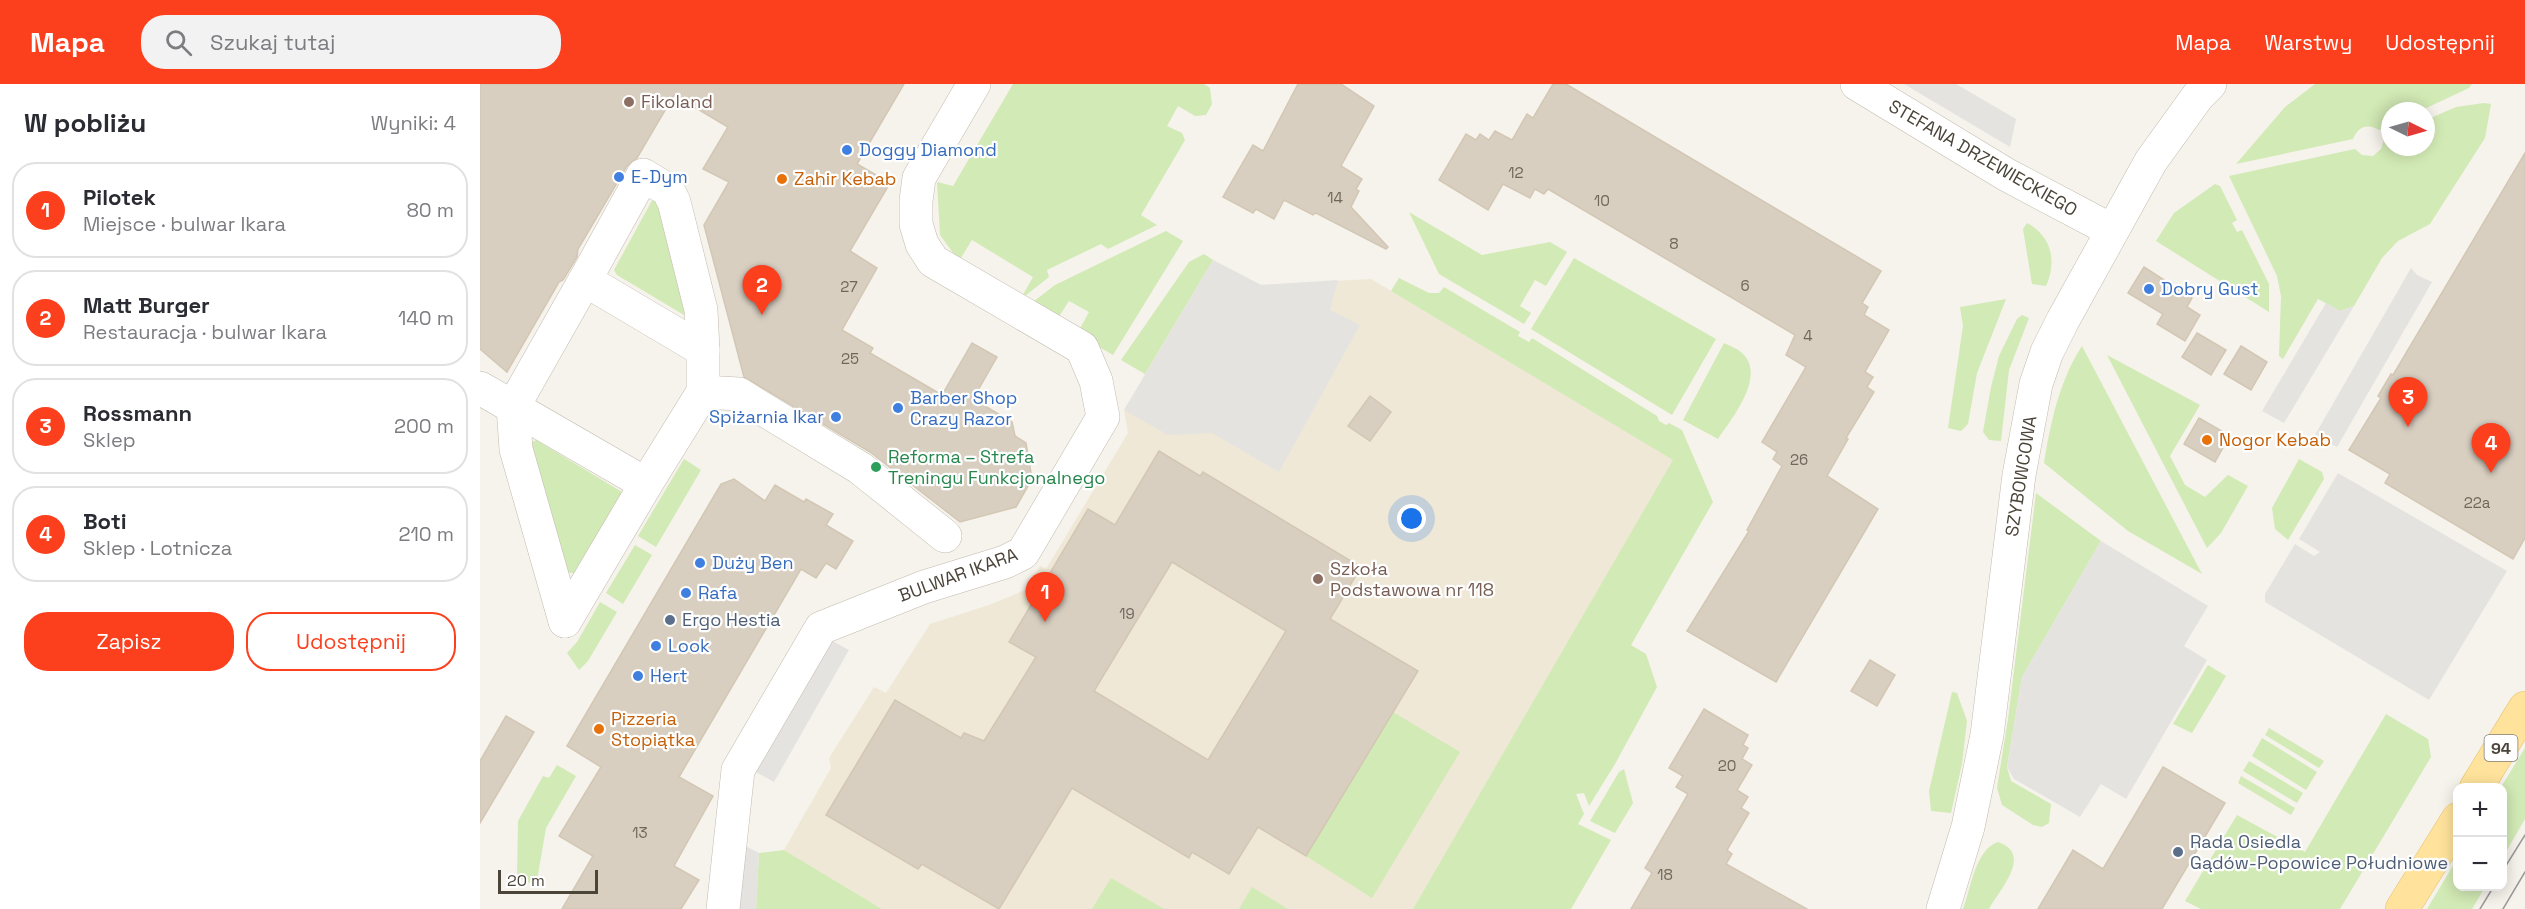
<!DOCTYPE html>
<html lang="pl">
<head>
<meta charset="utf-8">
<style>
	:root { --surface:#fff; --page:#f2f2f3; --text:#2b2b33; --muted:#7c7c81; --line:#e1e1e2; --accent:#fc3f1d }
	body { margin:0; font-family:"Space Grotesk",sans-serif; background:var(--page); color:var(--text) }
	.controls { position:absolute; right:18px; bottom:18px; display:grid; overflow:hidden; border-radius:12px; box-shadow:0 3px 15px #0003 }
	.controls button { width:54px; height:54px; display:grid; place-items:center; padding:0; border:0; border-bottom:2px solid var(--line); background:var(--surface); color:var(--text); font:30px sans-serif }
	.compass { position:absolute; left:1901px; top:18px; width:54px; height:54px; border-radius:50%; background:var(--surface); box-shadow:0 3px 15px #0003; rotate:95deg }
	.scale { position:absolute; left:18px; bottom:15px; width:100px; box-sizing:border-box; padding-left:6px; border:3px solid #4b4439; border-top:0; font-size:16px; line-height:21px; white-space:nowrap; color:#4b4439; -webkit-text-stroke:4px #fff; paint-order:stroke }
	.you { position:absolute; left:932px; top:435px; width:21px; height:21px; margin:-15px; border:4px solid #fff; border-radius:50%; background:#1a73e8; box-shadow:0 0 0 9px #1a73e833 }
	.badge { display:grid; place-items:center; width:39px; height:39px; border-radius:50%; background:var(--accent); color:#fff; font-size:20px; font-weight:700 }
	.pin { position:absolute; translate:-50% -50px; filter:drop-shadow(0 2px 3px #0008) }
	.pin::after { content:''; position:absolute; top:32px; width:21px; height:18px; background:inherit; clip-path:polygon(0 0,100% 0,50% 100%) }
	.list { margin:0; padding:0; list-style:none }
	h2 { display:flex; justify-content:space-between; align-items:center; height:78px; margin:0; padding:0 24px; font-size:26px }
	h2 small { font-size:20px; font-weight:400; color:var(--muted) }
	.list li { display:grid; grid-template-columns:39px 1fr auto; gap:18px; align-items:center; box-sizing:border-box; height:96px; margin:0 12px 12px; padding:0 12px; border:2px solid var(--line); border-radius:24px }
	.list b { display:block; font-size:22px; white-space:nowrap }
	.list p { margin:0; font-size:20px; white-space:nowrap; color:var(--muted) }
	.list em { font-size:20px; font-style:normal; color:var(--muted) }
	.actions { display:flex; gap:12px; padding:18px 24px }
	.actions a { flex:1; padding:14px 0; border:2px solid var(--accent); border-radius:24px; text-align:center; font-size:21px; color:var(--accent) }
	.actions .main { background:var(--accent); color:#fff }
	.icon { flex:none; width:33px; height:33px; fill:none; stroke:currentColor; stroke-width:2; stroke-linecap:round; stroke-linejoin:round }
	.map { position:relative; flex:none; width:2045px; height:825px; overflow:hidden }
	header { display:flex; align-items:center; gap:36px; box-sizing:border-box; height:84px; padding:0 30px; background:var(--accent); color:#fff }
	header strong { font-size:28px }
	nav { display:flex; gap:33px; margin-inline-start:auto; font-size:21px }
	.search { width:420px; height:54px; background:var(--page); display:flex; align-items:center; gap:15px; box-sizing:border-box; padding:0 21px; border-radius:24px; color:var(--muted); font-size:22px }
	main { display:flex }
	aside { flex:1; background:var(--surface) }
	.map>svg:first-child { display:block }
</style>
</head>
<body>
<header>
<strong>Mapa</strong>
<div class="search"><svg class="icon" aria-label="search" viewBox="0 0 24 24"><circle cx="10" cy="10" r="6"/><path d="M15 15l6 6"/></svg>Szukaj tutaj</div>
<nav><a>Mapa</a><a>Warstwy</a><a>Udostępnij</a></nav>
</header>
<main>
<aside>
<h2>W pobliżu<small>Wyniki: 4</small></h2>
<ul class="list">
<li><span class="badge">1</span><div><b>Pilotek</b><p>Miejsce · bulwar Ikara</p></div><em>80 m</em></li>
<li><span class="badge">2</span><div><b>Matt Burger</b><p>Restauracja · bulwar Ikara</p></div><em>140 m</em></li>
<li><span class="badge">3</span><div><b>Rossmann</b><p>Sklep</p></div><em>200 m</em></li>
<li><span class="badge">4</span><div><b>Boti</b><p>Sklep · Lotnicza</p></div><em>210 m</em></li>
</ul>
<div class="actions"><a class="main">Zapisz</a><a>Udostępnij</a></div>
</aside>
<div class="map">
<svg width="2045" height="825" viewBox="0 0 2045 825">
	<rect width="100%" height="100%" fill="#f6f3ec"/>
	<path fill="#efe8d6" d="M733,176L781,201L891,195L1194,376L933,825H402L304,766L351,684L349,674L394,603L406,609L450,540L509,521L545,506L560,482L566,485L648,349L644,326Z"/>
	<g fill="#d2eab5">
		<path d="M533,0H724L730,4L732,20L726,31L715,32L698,22L687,42L702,49L705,56L661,131L677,141L628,165L621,160L567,186L569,193L540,216L553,193L492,156L479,177L460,151L457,98L473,102Z"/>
		<path d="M1835,0H1992L1989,4L1940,27H1910V41L1899,46C1887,39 1878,43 1873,55L1756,80L1805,23Z"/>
		<path d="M2004,19L2011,20L2005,54L1950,140L1918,157L1902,174L1874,222L1860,227L1838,215L1803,275L1799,272L1801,212L1797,192L1749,92L1875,65L1882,71L1893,72L1901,65L1904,55L1910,52V63H1946V36L1976,23Z"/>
		<path d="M1735,100L1740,102L1757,136L1752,139L1757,148L1762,146L1789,200V228L1676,157L1694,129Z"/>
		<path d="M175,111L208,231H204L137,191L134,186Z"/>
		<path d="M929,128L1002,171L1070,158L1087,168L1066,202L1055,196L1040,222L1051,229L1044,240L959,190Z"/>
		<path d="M1547,139C1572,152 1577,178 1566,202L1552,200L1543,145Z"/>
		<path d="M686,147L703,157L633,271L597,250L609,228L589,217L576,237L549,221L575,201Z"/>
		<path d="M724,170L733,176L665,290L641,276L709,178Z"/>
		<path d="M1094,174L1236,255L1192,331L1051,245Z"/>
		<path d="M919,194L949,209H959L964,203L1040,248L1038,252L1049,258L1052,254L1177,332L1179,337L1186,341L1189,339L1202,346L1233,418L1151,561L1166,570L1177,603L1135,680L1109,722L1104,709L1096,710L1104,730L1098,740L1131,756L1091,825H933L1193,376L911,207Z"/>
		<path d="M1526,215L1497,289L1488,340L1481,347L1468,344L1483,242L1480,223Z"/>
		<path d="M1542,231L1549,234L1529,286L1521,357L1509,356L1503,348L1511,303L1519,272L1537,235Z"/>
		<path d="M1244,259C1250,262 1256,264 1261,268C1288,291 1252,334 1238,355L1203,336Z"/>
		<path d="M1602,262L1722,490L1648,447L1564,379C1570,340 1580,295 1602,262Z"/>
		<path d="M1627,271L1720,321L1690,372L1705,401L1725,413L1748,391L1768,402L1741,449L1727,464Z"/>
		<path d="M56,356L147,411L97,489H90L83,483L48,361Z"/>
		<path d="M204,375L221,386L176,463L158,452Z"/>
		<path d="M1819,375L1842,388L1844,395L1808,456L1795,445L1792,424Z"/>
		<path d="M1556,409L1621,457L1542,593L1527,683L1531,697L1571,720L1569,739L1562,743L1553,741L1522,721L1517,704L1528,635Z"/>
		<path d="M155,461L172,471L143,520L126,509Z"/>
		<path d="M120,518L137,528L108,577L99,586L87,569L97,558Z"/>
		<path d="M1728,581L1746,592L1712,649L1693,640Z"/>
		<path d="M1472,608L1477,609L1487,637L1482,680L1471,729L1451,727L1449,707Z"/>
		<path d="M913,628L980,668L892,814L826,772Z"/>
		<path d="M1906,630L1948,655L1951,673L1860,825H1721L1705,817L1757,731L1825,768Z"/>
		<path d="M1789,644L1844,677L1839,684L1785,651Z"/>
		<path d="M1782,654L1837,688L1826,706L1772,672Z"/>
		<path d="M2045,664V735L2023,773L2021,703Z"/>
		<path d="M1769,677L1823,709L1817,719L1763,687Z"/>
		<path d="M77,681L96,692L66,744L56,802L37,793L38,737L63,692L69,694Z"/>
		<path d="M1144,685L1153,719L1135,749L1110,737L1139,688Z"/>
		<path d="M1761,692L1815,724L1811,731L1758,699Z"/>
		<path d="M1518,758C1553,770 1521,804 1509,825H1483C1491,804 1495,766 1518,758Z"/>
		<path d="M304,766L402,825H276L279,769Z"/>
		<path d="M1977,775L1978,802L2005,803L1992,825H1947Z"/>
		<path d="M631,794L684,825H612Z"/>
		<path d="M772,803L808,825H759Z"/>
	</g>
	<g fill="#e5e3e0">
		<path d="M1424,0H1476L1536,35L1530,63Z"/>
		<path d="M733,176L781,201L858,196L850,226L880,241L799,388L732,349L688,351L644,326Z"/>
		<path d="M1931,184L1937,191L1952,198L1857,363L1835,351Z"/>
		<path d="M1846,219L1860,227L1874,222L1804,339L1782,327Z"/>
		<path d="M1858,389L2027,487L1949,616L1785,518V510L1815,460L1834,472L1840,468L1819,455Z"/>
		<path d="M1621,457L1728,522L1704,562L1727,576L1646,715L1621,700L1600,733L1534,695L1527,683L1542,593Z"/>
		<path d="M347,554L369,566L294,698L272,686Z"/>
		<path d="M260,759L279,769L276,825H253Z"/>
	</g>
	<g fill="#d8cfc1" stroke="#d3c7b4" stroke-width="1.5" fill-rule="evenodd">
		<path d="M0,0H424L377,80L410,99L370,167L397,184L362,246L393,264L390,269L462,311L492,259L517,273L493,315L532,338L535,352L546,359L552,395L536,423L480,438L390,368L264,293L224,141L249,98L223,85L248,43L194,11L157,74L147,82L98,165L97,173L83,196L79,198L27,288L0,265Z"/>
		<path d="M818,0H861L894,22L861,82L882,95L876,105L879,107L871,123L908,163L906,165L836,129L833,131L804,116L794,135L776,125L773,129L743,113L773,61L783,67Z"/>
		<path d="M1073,0H1086L1401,187L1382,219L1388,223L1384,231L1409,246L1385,288L1393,293L1387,303L1394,308L1366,354L1368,355L1347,392L1398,425L1296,598L1207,547L1269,447L1267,446L1302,382L1293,375L1297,368L1282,358L1326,283L1306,271L1315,251L1068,105L1064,110L1055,105L1050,114L1023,100L1008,126L959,96L986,50L996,56L1000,50L1009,56L1015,47L1032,56L1047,30L1053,34Z"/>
		<path d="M2045,69V454L2033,475L1905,399L1910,390L1869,366L1901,314L1898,312L1911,290L1913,291Z"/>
		<path d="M1664,183L1712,214L1707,223L1720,231L1705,257L1677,240L1683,230L1648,209Z"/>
		<path d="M1717,249L1746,266L1731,291L1702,273Z"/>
		<path d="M1761,262L1787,278L1771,306L1744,290Z"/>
		<path d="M890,312L911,328L890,357L868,342Z"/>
		<path d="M1719,334L1745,349V360L1735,378L1704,360Z"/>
		<path d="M679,367L720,392L723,388L881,483L850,535L938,587L826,772L778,743L749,790L712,768L709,774L592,704L519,825L442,780L438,785L346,731L415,616L481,654L484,649L504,657L556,573L529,558L608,425L635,441ZM692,478L806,547L728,676L614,607Z"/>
		<path d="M254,395L285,417L295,401L324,418L326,415L353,430L346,441L373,457L356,485L346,479L336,494L321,485L199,693L233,712L194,782L219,796L201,825H82L113,772L79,752L121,683L87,662L241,400Z"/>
		<path d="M1390,576L1415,591L1397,622L1371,607Z"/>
		<path d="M1224,625L1268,651L1263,661L1268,664L1262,675L1272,681L1257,706L1268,713L1261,724L1269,729L1247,766L1252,770L1246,780L1327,825H1151L1172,789L1165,784L1208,710L1196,703L1203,692L1189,684Z"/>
		<path d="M26,632L54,648L0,739V677Z"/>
		<path d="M1683,683L1745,719L1682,825H1558L1593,766L1623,785Z"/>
	</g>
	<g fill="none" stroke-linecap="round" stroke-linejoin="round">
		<defs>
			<g id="minor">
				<path d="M1377,0L1527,91L1631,146"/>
				<path d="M105,196L163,91L188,106L194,118L221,226L223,266"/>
				<path d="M0,304L166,400L223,308V266L105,196L33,323L36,365L85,537"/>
				<path d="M223,308L259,310L278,322L380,384L465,452"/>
				<path d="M85,537L166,400"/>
				<path d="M243,825L258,686L341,544L444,503L525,478L543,469L623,333L616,297L602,264L453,177L442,160L436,140V117L439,94L494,0"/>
				<path d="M1463,825L1488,743L1507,651L1539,391L1556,300L1567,268L1583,236L1671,77L1718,12L1730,0"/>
			</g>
			<g id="primary">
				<path d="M1996,704L2045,624"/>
				<path d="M1922,825L1978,735"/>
			</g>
		</defs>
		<use href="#minor" stroke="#c2bbae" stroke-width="34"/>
		<use href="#primary" stroke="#e6c16a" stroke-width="34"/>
		<use href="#minor" stroke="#fff" stroke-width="33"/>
		<use href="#primary" stroke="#ffe39c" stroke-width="33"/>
		<g stroke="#9a9a9a" stroke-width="1.5">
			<path d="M2022,788L2045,751"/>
			<path d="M2000,825L2014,802"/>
			<path d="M2023,825L2045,788"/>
		</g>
	</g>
	<g fill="#8d6e63" stroke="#fff" stroke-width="2">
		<circle cx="149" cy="18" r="6"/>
		<circle cx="838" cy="495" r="6"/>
	</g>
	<g fill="#3f7fe0" stroke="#fff" stroke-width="2">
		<circle cx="367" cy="66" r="6"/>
		<circle cx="139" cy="93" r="6"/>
		<circle cx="1669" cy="205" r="6"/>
		<circle cx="418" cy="324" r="6"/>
		<circle cx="356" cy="333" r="6"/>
		<circle cx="220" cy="479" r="6"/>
		<circle cx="206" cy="509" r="6"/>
		<circle cx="176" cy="562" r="6"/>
		<circle cx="158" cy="592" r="6"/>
	</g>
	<g fill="#e8710a" stroke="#fff" stroke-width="2">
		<circle cx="302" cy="95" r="6"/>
		<circle cx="1727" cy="356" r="6"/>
		<circle cx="119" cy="645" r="6"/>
	</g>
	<circle fill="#2e9e5b" stroke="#fff" stroke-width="2" cx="396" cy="383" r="6"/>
	<g fill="#5c6f8a" stroke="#fff" stroke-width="2">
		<circle cx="190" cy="536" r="6"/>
		<circle cx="1698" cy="768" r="6"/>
	</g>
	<g text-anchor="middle" stroke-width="4.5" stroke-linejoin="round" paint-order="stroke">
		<g font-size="15" fill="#6e675b">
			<text x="1036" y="94">12</text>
			<text x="855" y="119">14</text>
			<text x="1122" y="122">10</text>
			<text x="1194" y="165">8</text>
			<text x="1265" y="207">6</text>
			<text x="369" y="208">27</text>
			<text x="1328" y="257">4</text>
			<text x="370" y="280">25</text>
			<text x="1319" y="381">26</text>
			<text x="1997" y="424">22a</text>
			<text x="647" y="535">19</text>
			<text x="1247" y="687">20</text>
			<text x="160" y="754">13</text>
			<text x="1185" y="796">18</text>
		</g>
		<rect fill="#fff" stroke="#817c74" stroke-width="1.5" x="2004.5" y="651" width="33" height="26" rx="4.5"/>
		<g font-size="16" font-weight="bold" fill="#4b4439">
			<text x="2021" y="670">94</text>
		</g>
		<g font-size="18" fill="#785e54" stroke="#fff" text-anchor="start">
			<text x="161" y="24">Fikoland</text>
			<text x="850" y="491">Szkoła<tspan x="850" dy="21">Podstawowa nr 118</tspan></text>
		</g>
		<g font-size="18" fill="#366cbe" stroke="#fff" text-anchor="start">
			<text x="379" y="72">Doggy Diamond</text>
			<text x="151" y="99">E-Dym</text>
			<text x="1681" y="211">Dobry Gust</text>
			<text x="430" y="320">Barber Shop<tspan x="430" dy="21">Crazy Razor</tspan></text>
			<text x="344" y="339" text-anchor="end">Spiżarnia Ikar</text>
			<text x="232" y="485">Duży Ben</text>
			<text x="218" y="515">Rafa</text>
			<text x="188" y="568">Look</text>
			<text x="170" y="598">Hert</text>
		</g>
		<g font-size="18" fill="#4b4439" stroke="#fff">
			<text transform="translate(1503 74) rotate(30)" y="6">STEFANA DRZEWIECKIEGO</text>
			<text transform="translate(1541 392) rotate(-81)" y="6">SZYBOWCOWA</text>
			<text transform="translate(478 491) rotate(-20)" y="6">BULWAR IKARA</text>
		</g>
		<g font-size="18" fill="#c56008" stroke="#fff" text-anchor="start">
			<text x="314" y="101">Zahir Kebab</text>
			<text x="1739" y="362">Nogor Kebab</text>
			<text x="131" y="641">Pizzeria<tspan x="131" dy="21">Stopiątka</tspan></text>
		</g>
		<g font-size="18" fill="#27864d" stroke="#fff" text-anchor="start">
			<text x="408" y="379">Reforma – Strefa<tspan x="408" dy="21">Treningu Funkcjonalnego</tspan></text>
		</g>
		<g font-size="18" fill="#4e5e75" stroke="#fff" text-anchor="start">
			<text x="202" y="542">Ergo Hestia</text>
			<text x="1710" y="764">Rada Osiedla<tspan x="1710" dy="21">Gądów-Popowice Południowe</tspan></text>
		</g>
	</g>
</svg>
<div class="controls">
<button>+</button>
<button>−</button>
</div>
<svg class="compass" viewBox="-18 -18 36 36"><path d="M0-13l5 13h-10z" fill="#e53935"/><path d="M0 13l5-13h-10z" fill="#7c7c81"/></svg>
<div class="scale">20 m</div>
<div class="you"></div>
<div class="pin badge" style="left:565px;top:538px">1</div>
<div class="pin badge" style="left:282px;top:231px">2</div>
<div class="pin badge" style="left:1928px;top:343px">3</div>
<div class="pin badge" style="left:2011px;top:389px">4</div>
</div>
</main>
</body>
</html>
